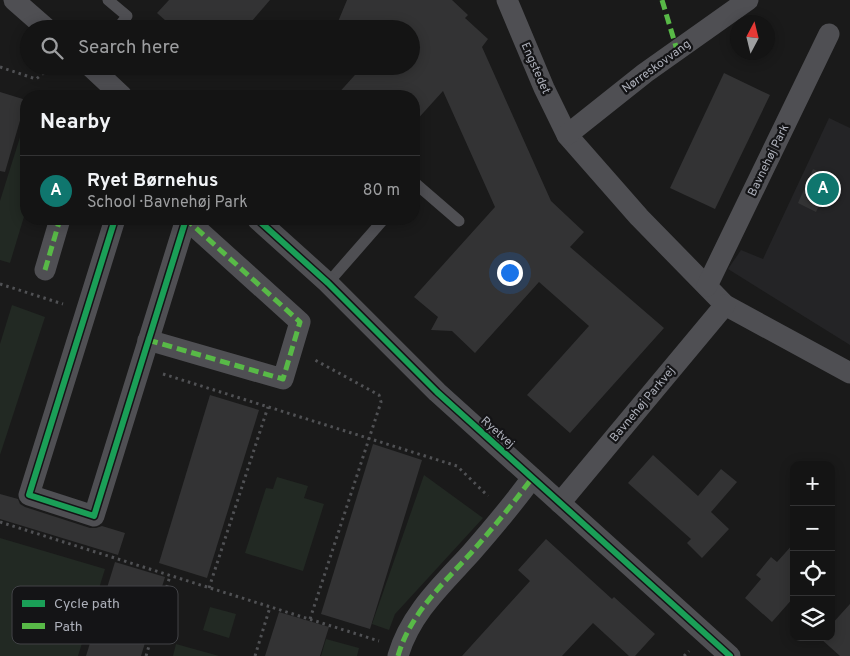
<!DOCTYPE html>
<html lang="en">
<head>
<meta charset="utf-8">
<style>
	:root { --surface:#141414; --page:#212122; --text:#f1f3f6; --muted:#9d9ea0; --line:#333334; --accent:#0f766e }
	body { margin:0; font-family:Overpass,sans-serif; background:var(--page); color:var(--text) }
	.controls { position:absolute; right:15px; bottom:15px; display:grid; overflow:hidden; border-radius:10px; box-shadow:0 2px 12px #0003 }
	.controls button { width:45px; height:45px; display:grid; place-items:center; padding:0; border:0; border-bottom:1px solid var(--line); background:var(--surface); color:var(--text); font:25px sans-serif }
	.compass { position:absolute; left:730px; top:15px; width:45px; height:45px; border-radius:50%; background:var(--surface); box-shadow:0 2px 12px #0003; rotate:7deg }
	.you { position:absolute; left:509px; top:272px; width:18px; height:18px; margin:-12px; border:4px solid #fff; border-radius:50%; background:#1a73e8; box-shadow:0 0 0 8px #1a73e833 }
	.badge { display:grid; place-items:center; width:32px; height:32px; border-radius:50%; background:var(--accent); color:#fff; font-size:16px; font-weight:700 }
	.pin { position:absolute; translate:-50% -50%; border:2px solid #fff; box-shadow:0 1px 5px #0006 }
	.list { margin:0; padding:0; list-style:none }
	h2 { display:flex; justify-content:space-between; align-items:center; height:65px; margin:0; padding:0 20px; font-size:21px }
	h2 small { font-size:16px; font-weight:400; color:var(--muted) }
	.list li { display:grid; grid-template-columns:32px 1fr auto; gap:15px; align-items:center; box-sizing:border-box; height:70px; padding:0 20px; border-top:1px solid var(--line) }
	.list b { display:block; font-size:19px; white-space:nowrap }
	.list p { margin:0; font-size:16px; white-space:nowrap; color:var(--muted) }
	.list em { font-size:16px; font-style:normal; color:var(--muted) }
	.icon { flex:none; width:28px; height:28px; fill:none; stroke:currentColor; stroke-width:2; stroke-linecap:round; stroke-linejoin:round }
	.map { position:relative; flex:none; width:850px; height:656px; overflow:hidden }
	.search { position:absolute; background:var(--surface); box-shadow:0 2px 12px #0003; left:20px; top:20px; width:400px; height:55px; display:flex; align-items:center; gap:12px; box-sizing:border-box; padding:0 18px; border-radius:28px; color:var(--muted); font-size:19px }
	.panel { position:absolute; background:var(--surface); box-shadow:0 2px 12px #0003; left:20px; top:90px; width:400px; height:135px; border-radius:20px }
	.map>svg:first-child { display:block }
</style>
</head>
<body>
<div class="map">
<svg width="850" height="656" viewBox="0 0 850 656">
	<rect width="100%" height="100%" fill="#1a1a1a"/>
	<path fill="#242426" d="M829,118L850,128V345L728,269L741,250L763,259Z"/>
	<g fill="#222923">
		<path d="M26,118V210L10,263L0,260V201Z"/>
		<path d="M12,305L45,317L0,455V344Z"/>
		<path d="M424,475L483,518L395,614L389,630L372,624Z"/>
		<path d="M277,477L308,486L304,498L324,504L303,571L245,553L266,488L273,489Z"/>
		<path d="M0,538L105,569L78,656H0Z"/>
		<path d="M210,607L236,614L229,638L203,630Z"/>
		<path d="M326,639L359,648L357,656H321Z"/>
		<path d="M176,644L219,656H173Z"/>
	</g>
	<g fill="#333334">
		<path d="M169,0H270L245,29H175L157,13Z"/>
		<path d="M347,0H452L468,15L465,18L488,39L482,47L551,201L584,232L570,247L664,328L570,433L527,395L589,326L539,282L475,353L452,331L431,330L438,317L414,297L495,207L443,91L414,123V96H336L363,66H411V29H335Z"/>
		<path d="M724,73L770,95L715,209L670,188Z"/>
		<path d="M0,92L26,100L5,172L0,171Z"/>
		<path d="M813,169L832,177L816,212L798,203Z"/>
		<path d="M210,395L259,410L207,578L159,563Z"/>
		<path d="M373,444L422,460L370,629L321,614Z"/>
		<path d="M653,455L698,496L721,469L737,482L711,512L729,529L702,558L687,543L691,539L628,483Z"/>
		<path d="M0,494L18,499L20,504L25,507L90,528H96L102,526L125,533L118,555L0,519Z"/>
		<path d="M546,539L612,599L614,597L655,634L635,656H629L593,623L562,656H462L530,581L518,570Z"/>
		<path d="M794,543V597L772,622L745,598L761,579L756,575L771,557L777,562Z"/>
		<path d="M115,562L165,577L141,656H86Z"/>
		<path d="M850,604V656H840L820,638L831,637V625Z"/>
		<path d="M279,612L329,627L320,656H265Z"/>
	</g>
	<g fill="none" stroke-linecap="round" stroke-linejoin="round">
		<g stroke="#505154" stroke-width="3" stroke-dasharray="2.5 4" stroke-linecap="butt">
			<path d="M0,67L36,79L53,66"/>
			<path d="M0,284L63,304"/>
			<path d="M163,374L457,466L488,496"/>
			<path d="M0,522L379,641"/>
			<path d="M209,588L268,407"/>
			<path d="M310,619L381,402L379,395L315,360"/>
			<path d="M146,656L170,576"/>
			<path d="M255,656L270,607"/>
			<path d="M684,656L689,651"/>
		</g>
		<g stroke="#4f4f53" stroke-width="11">
			<path d="M108,0L127,16L117,29"/>
			<path d="M414,184L415,183L459,221"/>
			<path d="M328,283L384,219"/>
		</g>
		<g stroke="#4f4f53" stroke-width="21">
			<path d="M14,0L47,29"/>
			<path d="M507,0L544,88L567,135L639,217L725,305L850,373"/>
			<path d="M90,66L122,96"/>
			<path d="M567,135L645,73L748,0"/>
			<path d="M115,219L29,495L94,516L186,219"/>
			<path d="M257,219L328,283L437,392L730,656"/>
			<path d="M45,270L60,219"/>
			<path d="M707,286L829,34"/>
			<path d="M148,340L283,379L300,322L186,219"/>
			<path d="M560,503L725,305"/>
			<path d="M398,656C410,614 442,585 471,553C492,529 513,504 532,478"/>
		</g>
		<g stroke="#58b947" stroke-width="5" stroke-dasharray="10 5" stroke-linecap="butt">
			<path d="M662,0L677,50"/>
			<path d="M45,270L60,219"/>
			<path d="M148,340L283,379L300,322L186,219"/>
			<path d="M398,656C410,614 442,585 471,553C492,529 513,504 532,478"/>
		</g>
		<defs>
			<g id="cycleway">
				<path d="M115,219L29,495L94,516L186,219"/>
				<path d="M257,219L328,283L437,392L730,656"/>
			</g>
		</defs>
		<use href="#cycleway" stroke="#141416" stroke-width="9"/>
		<use href="#cycleway" stroke="#1a9f57" stroke-width="6"/>
	</g>
	<g text-anchor="middle" stroke-width="4.5" stroke-linejoin="round" paint-order="stroke">
		<g font-size="12" fill="#adb0ba" stroke="#141416">
			<text transform="translate(656 66) rotate(-36)" y="4">Nørreskovvang</text>
			<text transform="translate(536 68) rotate(66)" y="4">Engstedet</text>
			<text transform="translate(768 160) rotate(-64)" y="4">Bavnehøj Park</text>
			<text transform="translate(642 404) rotate(-50)" y="4">Bavnehøj Parkvej</text>
			<text transform="translate(498 432) rotate(42)" y="4">Ryetvej</text>
		</g>
	</g>
	<rect x="12" y="586" width="166" height="58" rx="8" fill="#141416" stroke="#424347" stroke-width="1"/>
	<rect x="22" y="600" width="23" height="7" fill="#1a9f57"/>
	<rect x="22" y="623" width="23" height="6" fill="#58b947"/>
	<g font-size="14" fill="#adb0ba">
		<text x="54" y="608">Cycle path</text>
		<text x="54" y="631">Path</text>
	</g>
</svg>
<div class="controls">
<button>+</button>
<button>−</button>
<button><svg class="icon" aria-label="locate" viewBox="0 0 24 24"><circle cx="12" cy="12" r="6"/><path d="M12 2v4M12 18v4M2 12h4M18 12h4"/></svg></button>
<button><svg class="icon" aria-label="layers" viewBox="0 0 24 24"><path d="M12 4l9 5-9 5-9-5zM3 14l9 5 9-5"/></svg></button>
</div>
<svg class="compass" viewBox="-18 -18 36 36"><path d="M0-13l5 13h-10z" fill="#e53935"/><path d="M0 13l5-13h-10z" fill="#9d9ea0"/></svg>
<div class="you"></div>
<div class="pin badge" style="left:823px;top:189px">A</div>
<div class="search"><svg class="icon" aria-label="search" viewBox="0 0 24 24"><circle cx="10" cy="10" r="6"/><path d="M15 15l6 6"/></svg>Search here</div>
<section class="panel">
<h2>Nearby<small></small></h2>
<ul class="list">
<li><span class="badge">A</span><div><b>Ryet Børnehus</b><p>School · Bavnehøj Park</p></div><em>80 m</em></li>
</ul>
</section>
</div>
</body>
</html>
